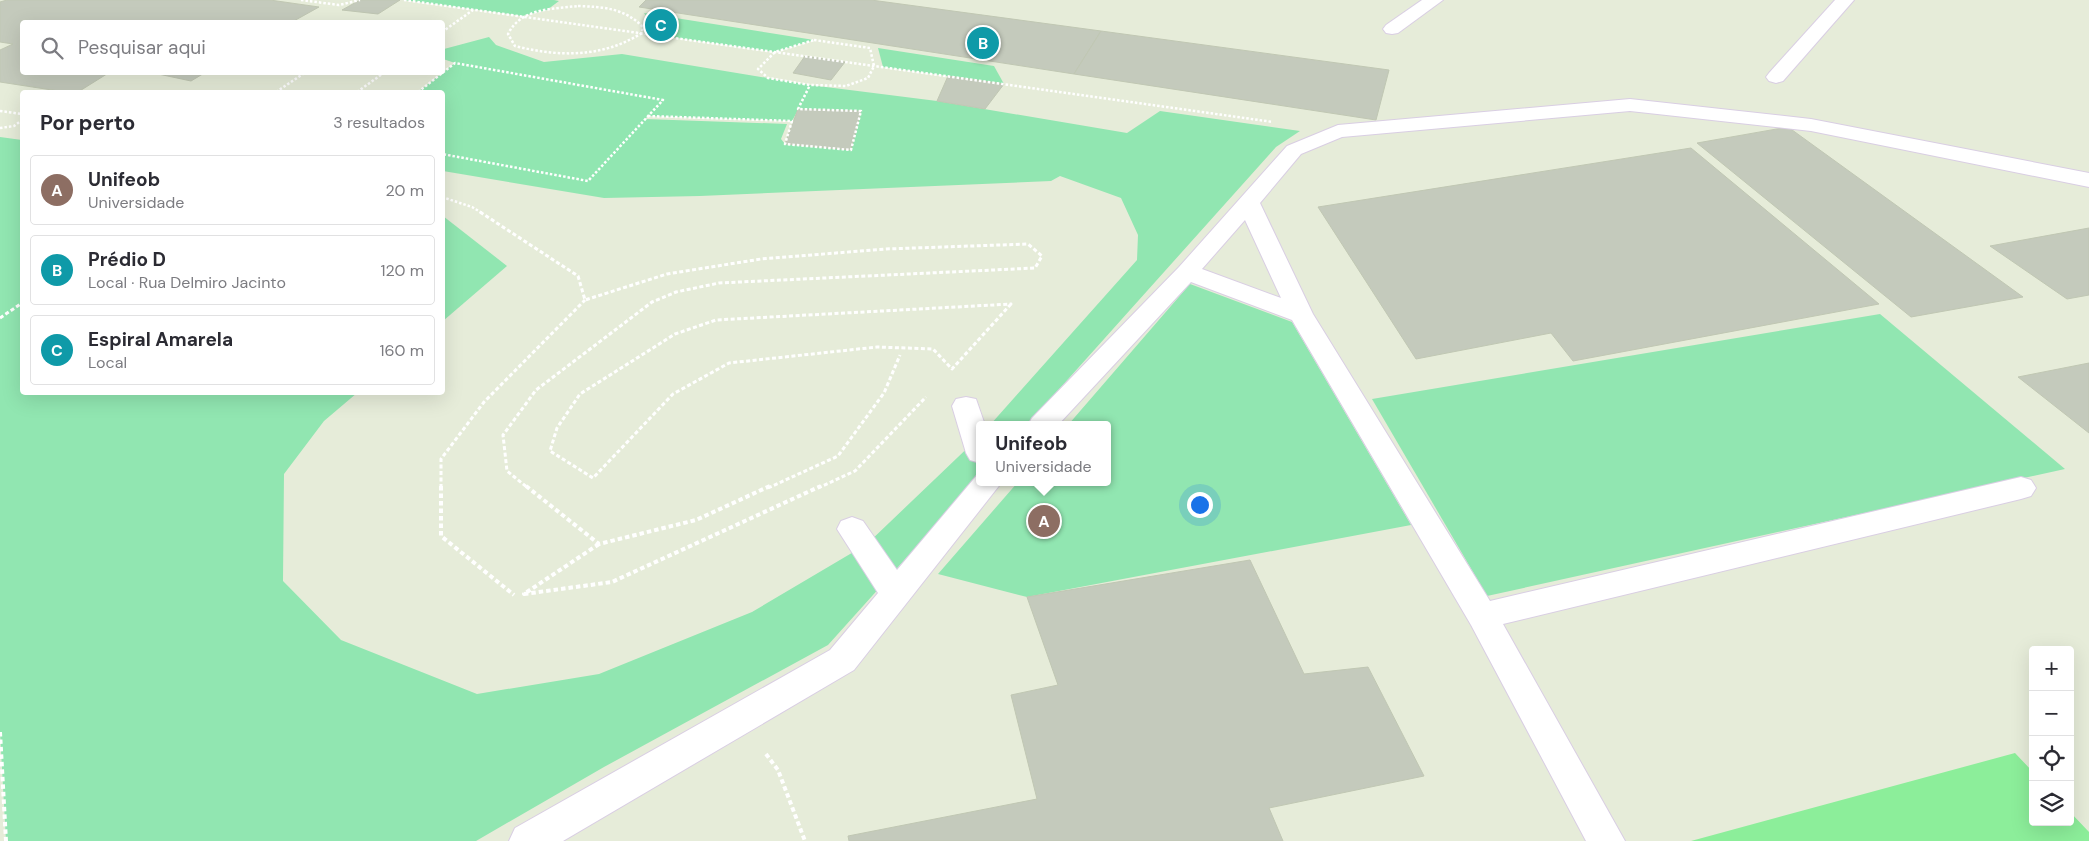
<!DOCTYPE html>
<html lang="pt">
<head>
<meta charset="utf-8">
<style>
	:root { --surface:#fff; --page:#f2f2f3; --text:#2b2b33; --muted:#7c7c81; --line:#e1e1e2; --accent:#0f766e }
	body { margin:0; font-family:"DM Sans",sans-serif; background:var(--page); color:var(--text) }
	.controls { position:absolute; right:15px; bottom:15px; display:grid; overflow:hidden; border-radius:5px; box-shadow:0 5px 20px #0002 }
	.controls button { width:45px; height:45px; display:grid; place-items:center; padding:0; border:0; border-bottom:1px solid var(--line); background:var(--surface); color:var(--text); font:25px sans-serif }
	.you { position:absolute; left:1199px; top:504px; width:18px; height:18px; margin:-12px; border:4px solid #fff; border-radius:50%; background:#1a73e8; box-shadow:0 0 0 8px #1a73e833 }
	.badge { display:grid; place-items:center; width:32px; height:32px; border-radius:50%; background:var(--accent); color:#fff; font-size:16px; font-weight:700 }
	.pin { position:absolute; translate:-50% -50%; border:2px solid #fff; box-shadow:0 1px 5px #0006 }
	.popup { position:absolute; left:976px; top:421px; width:135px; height:65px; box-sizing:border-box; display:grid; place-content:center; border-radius:5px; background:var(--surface); filter:drop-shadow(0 1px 4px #0005); font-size:16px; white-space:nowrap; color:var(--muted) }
	.popup b { font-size:19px; color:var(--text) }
	.popup::after { content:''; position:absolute; left:50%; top:100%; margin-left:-10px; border:10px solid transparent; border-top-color:var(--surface) }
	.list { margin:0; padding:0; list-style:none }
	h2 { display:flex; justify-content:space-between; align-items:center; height:65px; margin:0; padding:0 20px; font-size:21px }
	h2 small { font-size:16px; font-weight:400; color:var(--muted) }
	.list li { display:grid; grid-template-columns:32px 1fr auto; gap:15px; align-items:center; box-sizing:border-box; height:70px; margin:0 10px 10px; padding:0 10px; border:1px solid var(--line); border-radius:5px }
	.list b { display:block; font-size:19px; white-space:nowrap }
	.list p { margin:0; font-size:16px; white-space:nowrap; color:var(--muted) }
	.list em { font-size:16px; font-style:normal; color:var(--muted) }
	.icon { flex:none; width:28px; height:28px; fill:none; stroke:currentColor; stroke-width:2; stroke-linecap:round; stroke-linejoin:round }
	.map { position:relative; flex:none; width:2089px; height:841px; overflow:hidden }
	.search { position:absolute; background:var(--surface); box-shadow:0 5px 20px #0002; left:20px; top:20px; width:425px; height:55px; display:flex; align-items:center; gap:12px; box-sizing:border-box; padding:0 18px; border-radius:5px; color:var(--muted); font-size:19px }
	.panel { position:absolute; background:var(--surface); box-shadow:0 5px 20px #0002; left:20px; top:90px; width:425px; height:305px; border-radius:5px }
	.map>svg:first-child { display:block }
</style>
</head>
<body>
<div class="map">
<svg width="2089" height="841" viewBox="0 0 2089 841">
	<rect width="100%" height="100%" fill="#e6ecd9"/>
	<g fill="#91e6b1" fill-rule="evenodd">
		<path d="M404,0H554L559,1L547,10L522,16Z"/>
		<path d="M644,13L814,40L775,52L650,34L652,24Z"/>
		<path d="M489,37L496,45L544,62L622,54L810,85L937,101L1127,133L1160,111L1300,131L1276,147L1027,425H990L1137,260L1138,235L1121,198L1060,176L1051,181L700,196L604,198L443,171L442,92H418L455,63L443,59L444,49ZM798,110L861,111L851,150L785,144L781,139L787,124L645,119L648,116L792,121Z"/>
		<path d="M878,48L994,66L1004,84L883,67Z"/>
		<path d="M0,137L22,140V392L357,393L324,421L284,474L283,581L341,640L477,694L599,674L752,612L867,544L980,436V476L828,645L604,767L476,841H6L0,732Z"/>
		<path d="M443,216L507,266L443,321H442Z"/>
		<path d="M1190,284L1292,322L1411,525L1027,597L938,574L1018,482H1108V425H1068Z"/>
		<path d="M1880,314L2065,469L1487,596L1372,399Z"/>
	</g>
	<path fill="#8cee9a" d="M2015,753L2033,772V822H2070V812L2089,832V841H1691Z"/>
	<g fill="#c4cabc" stroke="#c0c7b3">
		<path d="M7,0H270L319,7L292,22H22V72H110L78,92H65L0,82V50L13,44L0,42V2Z"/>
		<path d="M360,0H400L378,14L342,10Z"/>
		<path d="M646,0H871L1101,31L1074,74L639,7Z"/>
		<path d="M1101,31L1389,70L1376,120L1074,74Z"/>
		<path d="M805,56L845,62L831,80L793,73Z"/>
		<path d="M149,72H206L191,81Z"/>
		<path d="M948,76L1004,84L985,109L937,101Z"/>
		<path d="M798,109L861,111L851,150L785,144Z"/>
		<path d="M1788,127L2023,297L1911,317L1697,143Z"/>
		<path d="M1691,148L1879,304L1573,361L1551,333L1416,359L1318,207Z"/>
		<path d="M2089,228V295L2067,299L1990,246Z"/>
		<path d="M2089,363V433L2018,377Z"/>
		<path d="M1250,560L1304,674L1368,667L1424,776L1269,808L1283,841H849L848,836L1037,799L1011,695L1058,685L1027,597Z"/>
	</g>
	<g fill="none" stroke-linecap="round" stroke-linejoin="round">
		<defs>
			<g id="minor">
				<path d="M1422,0H1443L1398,33L1392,34L1386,33L1383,29L1386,25Z"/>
				<path d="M1835,0H1854L1783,81L1776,83L1769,81L1766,77L1769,73Z"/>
				<path d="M1630,99L1811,119L2089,173V187L1811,131L1630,111L1342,137L1301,154L1260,203L1313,314L1490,601L2021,477L2031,480L2036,488L2031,496L2021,499L1503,624L1625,841H1586L1471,625L1292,320L1191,282L1058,425H1028L1032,418L1179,267L1287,146L1338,125ZM1245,220L1281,298L1202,269Z"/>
				<path d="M966,397L976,399L985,425H980V463L970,460L966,453L952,406L956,399Z"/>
				<path d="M978,474H980V482H1002L854,670L563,841H509L515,828L830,650L878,593L837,529L841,521L852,517L863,521L897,570Z"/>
			</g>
		</defs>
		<use href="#minor" stroke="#d9cee3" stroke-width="2"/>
		<g stroke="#fff" stroke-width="2.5" stroke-dasharray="2.5 2" stroke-linecap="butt">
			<path d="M301,0L339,5L360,0"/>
			<path d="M404,0L1273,122"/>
			<path d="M578,6C604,7 624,8 643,27L642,33C602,58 559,57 515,46L508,34C521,8 552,9 578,6Z"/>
			<path d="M442,32L473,10"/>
			<path d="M814,40L870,48L874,66L868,78L846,86L810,85L768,78L758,69L775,52Z"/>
			<path d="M276,92L306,72"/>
			<path d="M357,92L385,72"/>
			<path d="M418,92L455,63L663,100L588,181L442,154"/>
			<path d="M0,111L22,114"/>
			<path d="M648,116L792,121L785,144L851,150L861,111L798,109L810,85"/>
			<path d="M0,128L14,126L22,120"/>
			<path d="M442,197L472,207L482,213"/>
		</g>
		<g stroke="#fff" stroke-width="3" stroke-dasharray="4 2.5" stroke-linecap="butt">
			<path d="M480,212L578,276L585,300L667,274L761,259L886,249L1028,244L1042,256L1035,268L719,283L676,292L652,302L536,390L503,435L507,471L528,488"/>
			<path d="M1011,304L952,369L933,349L877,347L729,363L673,394L593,478L550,451L557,428L580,394L675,334L716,320Z"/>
			<path d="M0,318L22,303"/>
			<path d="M441,488V459L484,402L585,300"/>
			<path d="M768,488L838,456L884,393L900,355"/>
			<path d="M818,488L855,471L926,397"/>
		</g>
		<g stroke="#fff" stroke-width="4" stroke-dasharray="4.5 3" stroke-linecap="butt">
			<path d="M441,486V536L514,595"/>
			<path d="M526,486L599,544L696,520L770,486"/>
			<path d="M599,544L524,594L612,582L821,486"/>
			<path d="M0,732L6,841"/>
			<path d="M766,754L778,770L805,841"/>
		</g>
		<use href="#minor" fill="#fff" fill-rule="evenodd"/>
	</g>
</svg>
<div class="controls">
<button>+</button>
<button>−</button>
<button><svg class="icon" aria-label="locate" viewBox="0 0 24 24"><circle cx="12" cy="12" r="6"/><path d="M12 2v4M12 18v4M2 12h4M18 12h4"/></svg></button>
<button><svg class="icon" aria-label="layers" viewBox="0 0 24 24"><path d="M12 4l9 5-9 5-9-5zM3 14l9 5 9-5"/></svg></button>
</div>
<div class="you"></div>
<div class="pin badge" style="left:1044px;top:521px;background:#8d6e63">A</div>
<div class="popup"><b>Unifeob</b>Universidade</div>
<div class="pin badge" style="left:983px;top:43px;background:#0f9aa8">B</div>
<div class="pin badge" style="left:661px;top:25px;background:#0f9aa8">C</div>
<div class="search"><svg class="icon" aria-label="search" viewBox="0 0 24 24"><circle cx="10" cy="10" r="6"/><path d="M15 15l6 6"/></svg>Pesquisar aqui</div>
<section class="panel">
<h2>Por perto<small>3 resultados</small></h2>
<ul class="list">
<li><span class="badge" style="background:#8d6e63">A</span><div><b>Unifeob</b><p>Universidade</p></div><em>20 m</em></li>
<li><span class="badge" style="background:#0f9aa8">B</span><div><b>Prédio D</b><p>Local · Rua Delmiro Jacinto</p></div><em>120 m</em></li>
<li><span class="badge" style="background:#0f9aa8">C</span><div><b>Espiral Amarela</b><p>Local</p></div><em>160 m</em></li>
</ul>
</section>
</div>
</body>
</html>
